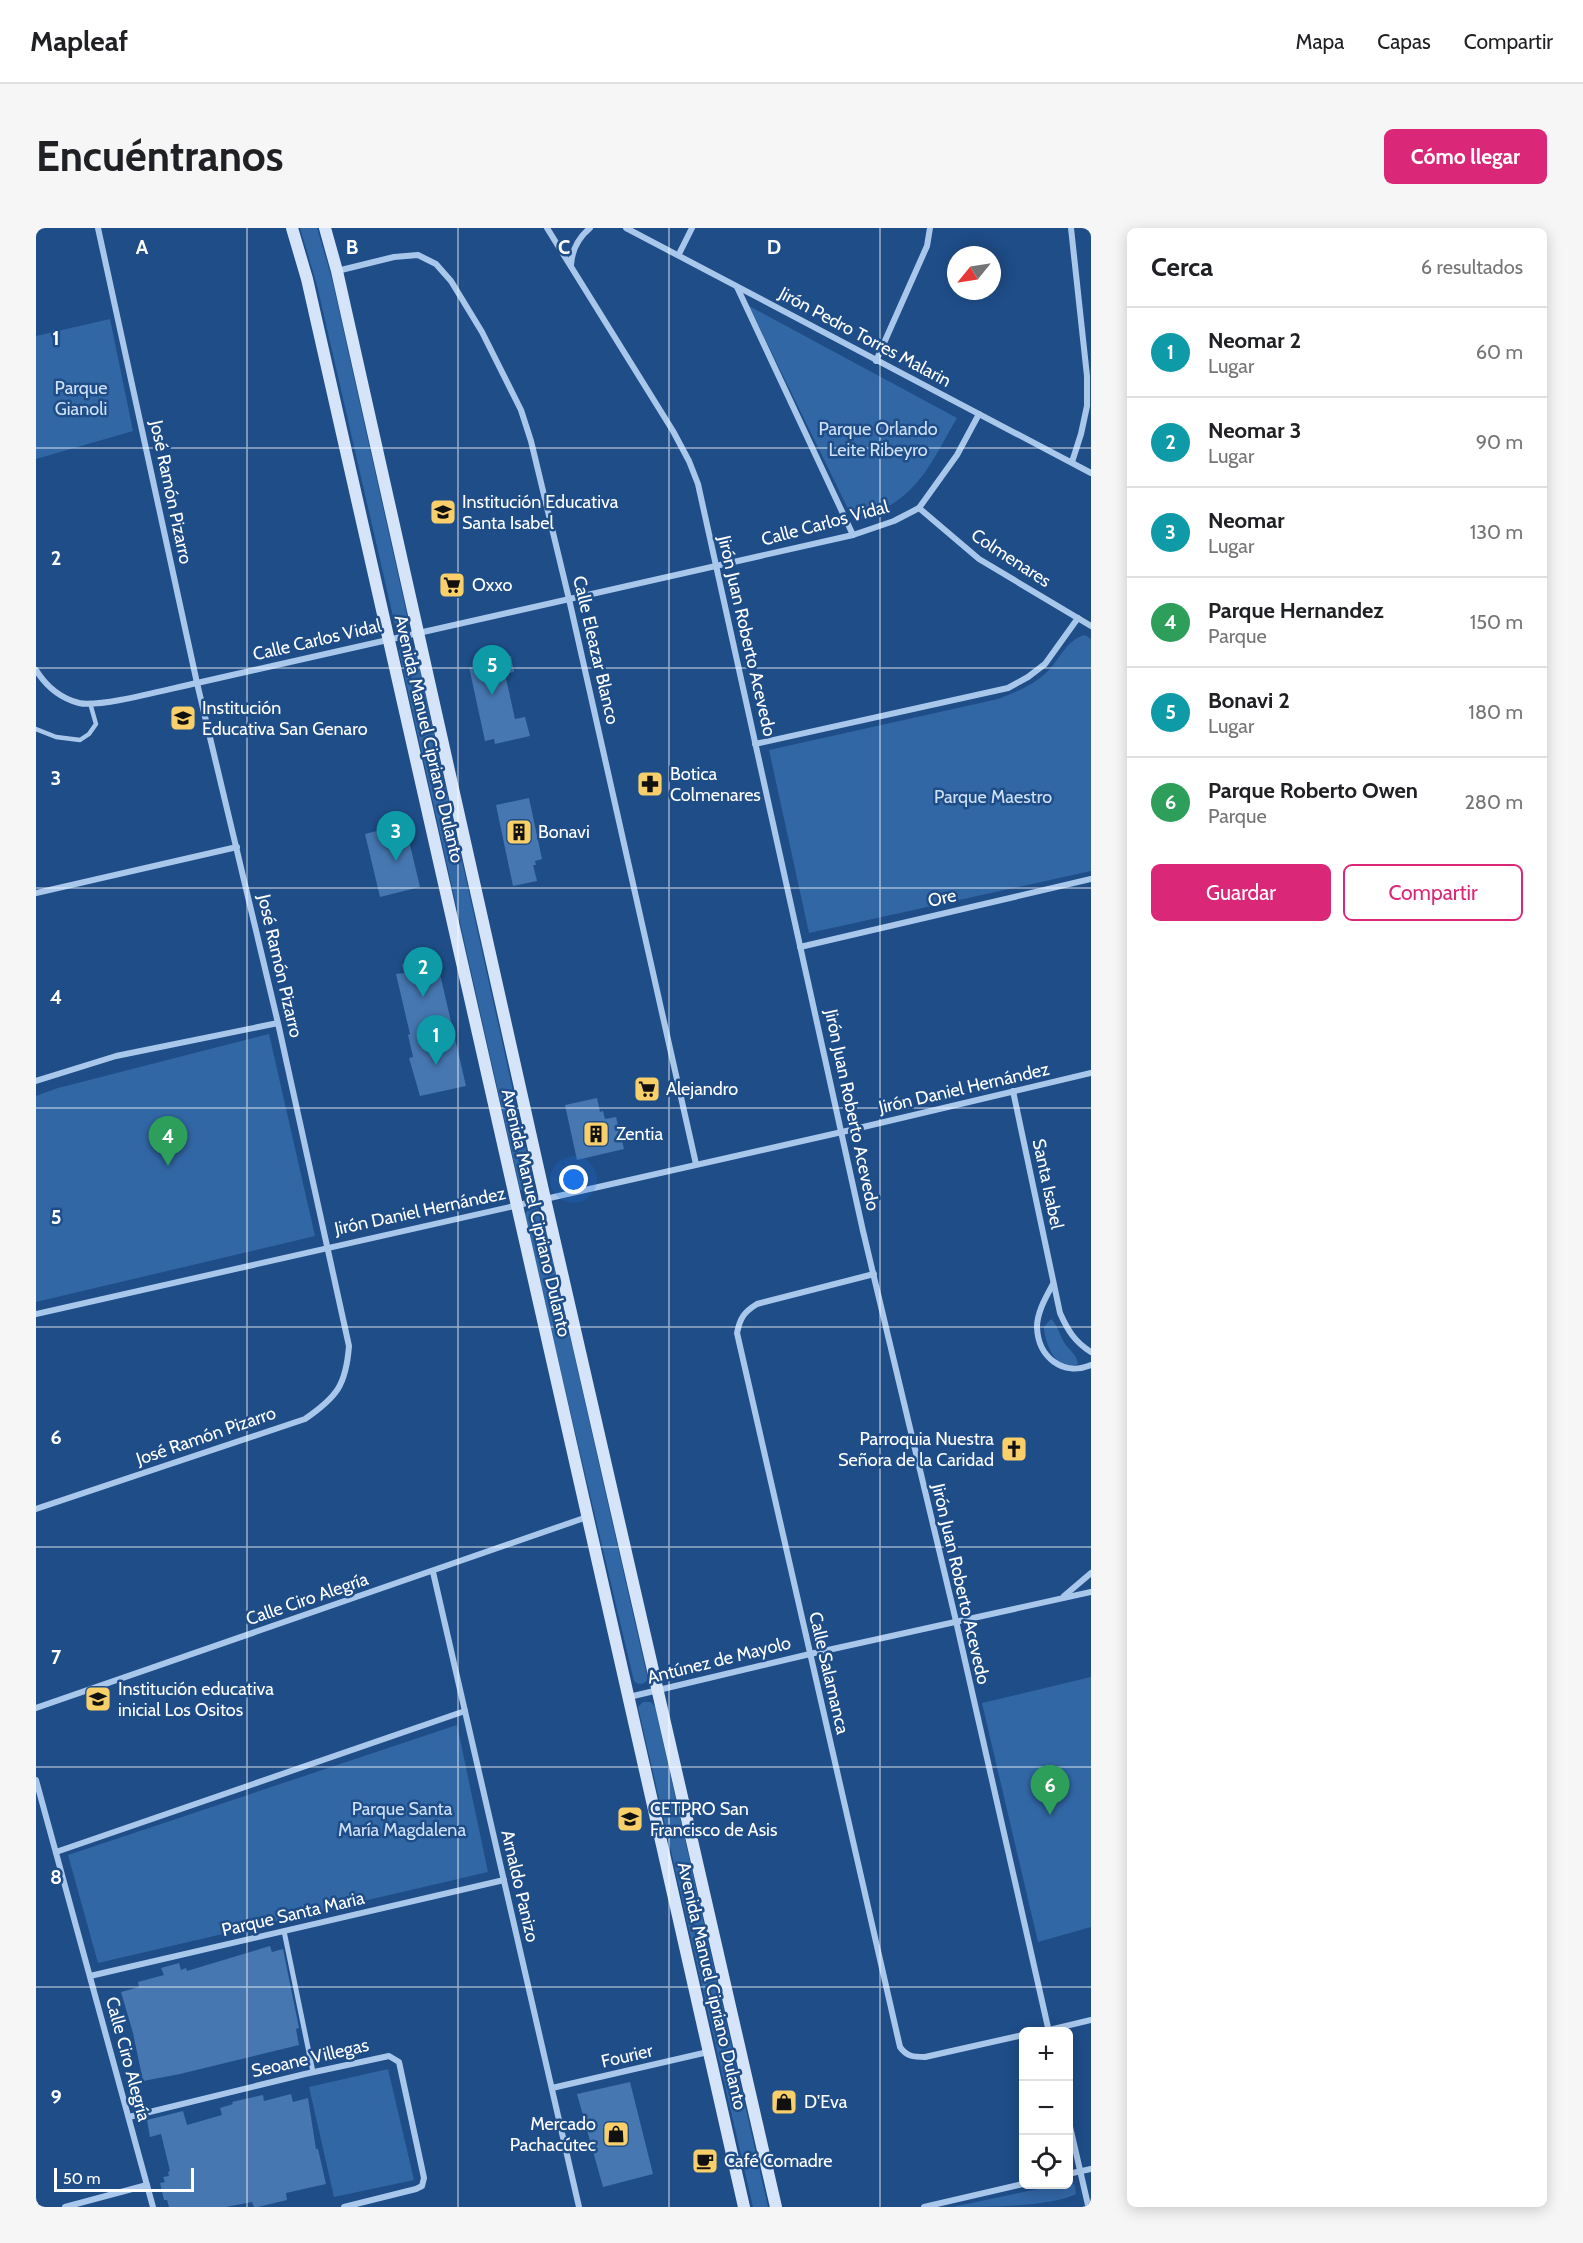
<!DOCTYPE html>
<html lang="es">
<head>
<meta charset="utf-8">
<style>
	:root { --surface:#fff; --page:#f6f6f6; --text:#202124; --muted:#757577; --line:#e0e0e0; --accent:#db2777 }
	body { margin:0; font-family:Cabin,sans-serif; background:var(--page); color:var(--text) }
	.controls { position:absolute; right:18px; bottom:18px; display:grid; overflow:hidden; border-radius:9px; box-shadow:0 3px 15px #0003 }
	.controls button { width:54px; height:54px; display:grid; place-items:center; padding:0; border:0; border-bottom:2px solid var(--line); background:var(--surface); color:var(--text); font:30px sans-serif }
	.compass { position:absolute; left:911px; top:18px; width:54px; height:54px; border-radius:50%; background:var(--surface); box-shadow:0 3px 15px #0003; rotate:240deg }
	.scale { position:absolute; left:18px; bottom:15px; width:140px; box-sizing:border-box; padding-left:6px; border:3px solid #fff; border-top:0; font-size:16px; line-height:21px; white-space:nowrap; color:#fff; -webkit-text-stroke:4px #1f4d88; paint-order:stroke }
	.you { position:absolute; left:538px; top:952px; width:21px; height:21px; margin:-15px; border:4px solid #fff; border-radius:50%; background:#1a73e8; box-shadow:0 0 0 9px #1a73e833 }
	.badge { display:grid; place-items:center; width:39px; height:39px; border-radius:50%; background:var(--accent); color:#fff; font-size:20px; font-weight:700 }
	.pin { position:absolute; translate:-50% -50px; filter:drop-shadow(0 2px 3px #0008) }
	.pin::after { content:''; position:absolute; top:32px; width:21px; height:18px; background:inherit; clip-path:polygon(0 0,100% 0,50% 100%) }
	.list { margin:0; padding:0; list-style:none }
	h2 { display:flex; justify-content:space-between; align-items:center; height:78px; margin:0; padding:0 24px; font-size:26px }
	h2 small { font-size:20px; font-weight:400; color:var(--muted) }
	.list li { display:grid; grid-template-columns:39px 1fr auto; gap:18px; align-items:center; box-sizing:border-box; height:90px; padding:0 24px; border-top:2px solid var(--line) }
	.list b { display:block; font-size:22px; white-space:nowrap }
	.list p { margin:0; font-size:20px; white-space:nowrap; color:var(--muted) }
	.list em { font-size:20px; font-style:normal; color:var(--muted) }
	.actions { display:flex; gap:12px; padding:18px 24px }
	.actions a { flex:1; padding:14px 0; border:2px solid var(--accent); border-radius:9px; text-align:center; font-size:21px; color:var(--accent) }
	.actions .main { background:var(--accent); color:#fff }
	.icon { flex:none; width:33px; height:33px; fill:none; stroke:currentColor; stroke-width:2; stroke-linecap:round; stroke-linejoin:round }
	.map { position:relative; flex:none; width:1055px; height:1979px; overflow:hidden; border-radius:9px }
	header { display:flex; align-items:center; gap:36px; box-sizing:border-box; height:84px; padding:0 30px; background:var(--surface); border-bottom:2px solid var(--line) }
	header strong { font-size:28px }
	nav { display:flex; gap:33px; margin-inline-start:auto; font-size:21px }
	.intro { display:flex; align-items:center; justify-content:space-between; box-sizing:border-box; height:144px; padding:0 36px }
	h1 { margin:0; font-size:42px }
	.button { padding:15px 27px; border-radius:9px; background:var(--accent); color:#fff; font-size:21px; font-weight:700 }
	main { display:flex; gap:36px; padding:0 36px }
	aside { flex:1; background:var(--surface); border-radius:9px; box-shadow:0 3px 15px #0003 }
	.map>svg:first-child { display:block }
</style>
</head>
<body>
<header>
<strong>Mapleaf</strong>
<nav><a>Mapa</a><a>Capas</a><a>Compartir</a></nav>
</header>
<div class="intro"><h1>Encuéntranos</h1><a class="button">Cómo llegar</a></div>
<main>
<div class="map">
<svg width="1055" height="1979" viewBox="0 0 1055 1979">
	<rect width="100%" height="100%" fill="#1f4d88"/>
	<g fill="#3267a6">
		<path d="M264,0H281L296,51L373,396L363,401L359,397L281,57Z"/>
		<path d="M713,78L921,190C890,243 881,273 818,293Z"/>
		<path d="M74,91L97,203L0,231V108Z"/>
		<path d="M1049,407L1055,411V643L773,705L733,522L962,471C980,464 998,457 1012,443C1025,430 1030,412 1049,407Z"/>
		<path d="M374,417L379,421L498,958L497,962L489,965L484,961L363,423L366,419Z"/>
		<path d="M233,806L279,1008L0,1074V868L22,860Z"/>
		<path d="M501,980L506,985L612,1452C606,1457 603,1457 598,1453L488,987L492,982Z"/>
		<path d="M1015,1091C1022,1098 1024,1108 1029,1116C1034,1123 1041,1127 1042,1136C1039,1137 1036,1139 1033,1138C1017,1137 1008,1111 1008,1099Z"/>
		<path d="M1055,1449V1699L1002,1714L946,1475Z"/>
		<path d="M607,1474H615L619,1479L732,1979H717L602,1479Z"/>
		<path d="M421,1497L452,1644L62,1735L32,1627Z"/>
		<path d="M352,1841L378,1952L298,1969L273,1859Z"/>
		<path d="M1033,1954L1039,1957L1040,1966C1016,1979 948,1979 916,1979L1021,1957L1032,1956Z"/>
	</g>
	<g fill="#4777b1">
		<path d="M475,428L478,444L469,446L479,491L489,489L494,508L459,516L458,511L449,513L433,439L442,438L441,435Z"/>
		<path d="M493,570L506,631L499,633L500,637H497L501,653L477,658L460,577Z"/>
		<path d="M369,596L384,659L344,669L329,606Z"/>
		<path d="M400,729L430,858L384,868L373,830L377,829L372,807L374,806L360,746L368,745L366,736Z"/>
		<path d="M561,870L564,884L567,883L569,891L580,889L588,921L541,932L529,877Z"/>
		<path d="M234,1718L236,1724L247,1721L263,1800L260,1801L263,1817L144,1846L107,1853L97,1805L85,1764L103,1759L102,1754L128,1747L125,1740L143,1735L145,1742L150,1740L151,1743Z"/>
		<path d="M594,1854L617,1946L567,1959L541,1866Z"/>
		<path d="M255,1866L257,1874L272,1870L280,1921H282L290,1956L250,1965L251,1972L222,1979H218L216,1974L190,1979H133L131,1972H128L124,1955L129,1954L127,1949L133,1948L132,1944L134,1943L125,1906L114,1909L111,1892L147,1883L151,1897L186,1887L184,1880L197,1876L196,1874L227,1867L228,1873Z"/>
	</g>
	<g fill="none" stroke-linecap="round" stroke-linejoin="round">
		<path stroke="#a9c7eb" stroke-width="4.5" d="M0,501L20,509L44,512L53,506L60,496L54,475"/>
		<path stroke="#a9c7eb" stroke-width="5" d="M248,1703L277,1844"/>
		<g stroke="#a9c7eb" stroke-width="6">
			<path d="M511,0L637,203L653,233L662,256L827,1003L920,1393L1013,1804"/>
			<path d="M590,0L1055,245"/>
			<path d="M1035,0L1051,148V178L1045,206L1036,234"/>
			<path d="M643,26L656,0"/>
			<path d="M535,37C536,21 542,10 554,0"/>
			<path d="M301,43L358,29L382,27L400,36L415,53L446,104L485,182L495,213L533,371L660,936"/>
			<path d="M701,59L817,307"/>
			<path d="M840,133L891,18L894,0"/>
			<path d="M883,280L943,331L1055,398"/>
			<path d="M0,442C10,458 24,470 43,475C64,480 136,460 161,455L817,307L858,293L883,280L921,227L943,186"/>
			<path d="M719,516L972,460L992,449L1009,436L1042,390"/>
			<path d="M0,665L201,619"/>
			<path d="M764,719L1055,651"/>
			<path d="M0,853L80,828L242,795"/>
			<path d="M977,863L1024,1085C1032,1103 1039,1114 1055,1124"/>
			<path d="M838,1046L721,1076C708,1084 704,1090 701,1105L864,1819C871,1829 878,1829 889,1829L987,1807"/>
			<path d="M1017,1056C1010,1069 1001,1084 1001,1099C1002,1129 1027,1149 1055,1137"/>
			<path d="M0,1086L806,904L1055,845"/>
			<path d="M0,1281L269,1191C301,1169 310,1157 313,1118L242,795L161,455L62,0"/>
			<path d="M397,1344L543,1979"/>
			<path d="M1028,1368L1055,1345"/>
			<path d="M593,1469L774,1426L1055,1364"/>
			<path d="M0,1480L551,1289"/>
			<path d="M0,1552L117,1979"/>
			<path d="M20,1624L429,1483"/>
			<path d="M54,1748L468,1652"/>
			<path d="M1005,1804L1055,1792"/>
			<path d="M516,1860L672,1824"/>
			<path d="M93,1889L269,1846L353,1828L363,1834L388,1950L386,1958L380,1961L308,1979"/>
			<path d="M1032,1890L1052,1977"/>
			<path d="M1032,1946L1055,1941"/>
			<path d="M29,1979L111,1957"/>
			<path d="M888,1979L987,1956"/>
		</g>
		<g stroke="#d5e4f8" stroke-width="12">
			<path d="M256,0L271,51L708,1979"/>
			<path d="M289,0L301,43L509,971L740,1979"/>
		</g>
	</g>
	<path fill="none" stroke="#fff" stroke-width="1.5" stroke-opacity="0.55" d="M211,0V1979M422,0V1979M633,0V1979M844,0V1979M0,220H1055M0,440H1055M0,660H1055M0,880H1055M0,1099H1055M0,1319H1055M0,1539H1055M0,1759H1055"/>
	<defs>
		<symbol id="school-square" viewBox="-11 -11 22 22"><rect x="-9" y="-9" width="18" height="18" rx="4" fill="#f9cf69" stroke="#1f4d88"/><path d="M0-5L7-2L0 1L-7-2ZM-4 1L0 2.5L4 1V4Q0 6-4 4Z" fill="#111"/></symbol>
		<symbol id="supermarket-square" viewBox="-11 -11 22 22"><rect x="-9" y="-9" width="18" height="18" rx="4" fill="#f9cf69" stroke="#1f4d88"/><path d="M-6-5.5h2.5l.6 2H6L4.5 2H-2.5L-4.4-4H-6ZM-1.5 3.2a1.3 1.3 0 1 0 .1 0ZM3 3.2a1.3 1.3 0 1 0 .1 0Z" fill="#111"/></symbol>
		<symbol id="pharmacy-square" viewBox="-11 -11 22 22"><rect x="-9" y="-9" width="18" height="18" rx="4" fill="#f9cf69" stroke="#1f4d88"/><path d="M-2-6h4v4h4v4h-4v4h-4v-4h-4v-4h4Z" fill="#111"/></symbol>
		<symbol id="building-square" viewBox="-11 -11 22 22"><rect x="-9" y="-9" width="18" height="18" rx="4" fill="#f9cf69" stroke="#1f4d88"/><path d="M-4-6H4V6H1V3H-1V6H-4ZM-2.5-4.3h1.7v1.8h-1.7ZM.8-4.3h1.7v1.8H.8ZM-2.5-1h1.7V.8h-1.7ZM.8-1h1.7V.8H.8Z" fill="#111"/></symbol>
		<symbol id="church-square" viewBox="-11 -11 22 22"><rect x="-9" y="-9" width="18" height="18" rx="4" fill="#f9cf69" stroke="#1f4d88"/><path d="M-1.2-6h2.4v3.5h3.3v2.4h-3.3V6h-2.4V-.1h-3.3v-2.4h3.3Z" fill="#111"/></symbol>
		<symbol id="university-square" viewBox="-11 -11 22 22"><rect x="-9" y="-9" width="18" height="18" rx="4" fill="#f9cf69" stroke="#1f4d88"/><path d="M0-5L7-2L0 1L-7-2ZM-4 1L0 2.5L4 1V4Q0 6-4 4Z" fill="#111"/></symbol>
		<symbol id="shop-square" viewBox="-11 -11 22 22"><rect x="-9" y="-9" width="18" height="18" rx="4" fill="#f9cf69" stroke="#1f4d88"/><path d="M-5-2.5h2.3a2.7 3.5 0 0 1 5.4 0H5L5.5 6h-11ZM-1.5-2.5h3a1.5 2.3 0 0 0-3 0Z" fill="#111"/></symbol>
		<symbol id="cafe-square" viewBox="-11 -11 22 22"><rect x="-9" y="-9" width="18" height="18" rx="4" fill="#f9cf69" stroke="#1f4d88"/><path d="M-5.5-4.5H6V0H3Q3 3.5 0 3.5H-2.5Q-5.5 3.5-5.5 0ZM3-3.2v2h1.7v-2ZM-6 4.5H4V6H-6Z" fill="#111"/></symbol>
	</defs>
	<g fill-rule="evenodd">
		<use href="#school-square" x="392" y="269" width="30" height="30"/>
		<use href="#supermarket-square" x="401" y="342" width="30" height="30"/>
		<use href="#school-square" x="132" y="475" width="30" height="30"/>
		<use href="#pharmacy-square" x="599" y="541" width="30" height="30"/>
		<use href="#building-square" x="468" y="589" width="30" height="30"/>
		<use href="#supermarket-square" x="596" y="846" width="30" height="30"/>
		<use href="#building-square" x="545" y="891" width="30" height="30"/>
		<use href="#church-square" x="963" y="1206" width="30" height="30"/>
		<use href="#school-square" x="47" y="1456" width="30" height="30"/>
		<use href="#university-square" x="579" y="1576" width="30" height="30"/>
		<use href="#shop-square" x="733" y="1859" width="30" height="30"/>
		<use href="#shop-square" x="565" y="1891" width="30" height="30"/>
		<use href="#cafe-square" x="654" y="1918" width="30" height="30"/>
	</g>
	<g text-anchor="middle" stroke-width="5" stroke-linejoin="round" paint-order="stroke">
		<g font-size="18" fill="#fff" stroke="#1f4d88">
			<text transform="translate(829 109) rotate(28)" y="6">Jirón Pedro Torres Malarin</text>
			<text transform="translate(135 264) rotate(78)" y="6">José Ramón Pizarro</text>
			<text transform="translate(789 295) rotate(-15)" y="6">Calle Carlos Vidal</text>
			<text transform="translate(975 330) rotate(33)" y="6">Colmenares</text>
			<text transform="translate(711 408) rotate(77)" y="6">Jirón Juan Roberto Acevedo</text>
			<text transform="translate(281 412) rotate(-13)" y="6">Calle Carlos Vidal</text>
			<text transform="translate(560 422) rotate(77)" y="6">Calle Eleazar Blanco</text>
			<text transform="translate(393 511) rotate(77)" y="6">Avenida Manuel Cipriano Dulanto</text>
			<text transform="translate(906 670) rotate(-13)" y="6">Ore</text>
			<text transform="translate(244 738) rotate(77)" y="6">José Ramón Pizarro</text>
			<text transform="translate(928 860) rotate(-13)" y="6">Jirón Daniel Hernández</text>
			<text transform="translate(816 882) rotate(78)" y="6">Jirón Juan Roberto Acevedo</text>
			<text transform="translate(1012 956) rotate(78)" y="6">Santa Isabel</text>
			<text transform="translate(384 983) rotate(-12)" y="6">Jirón Daniel Hernández</text>
			<text transform="translate(500 985) rotate(77)" y="6">Avenida Manuel Cipriano Dulanto</text>
			<text transform="translate(170 1208) rotate(-19)" y="6">José Ramón Pizarro</text>
			<text transform="translate(925 1356) rotate(77)" y="6">Jirón Juan Roberto Acevedo</text>
			<text transform="translate(271 1371) rotate(-19)" y="6">Calle Ciro Alegría</text>
			<text transform="translate(683 1432) rotate(-14)" y="6">Antúnez de Mayolo</text>
			<text transform="translate(793 1445) rotate(77)" y="6">Calle Salamanca</text>
			<text transform="translate(484 1658) rotate(77)" y="6">Arnaldo Panizo</text>
			<text transform="translate(257 1686) rotate(-13)" y="6">Parque Santa Maria</text>
			<text transform="translate(676 1758) rotate(77)" y="6">Avenida Manuel Cipriano Dulanto</text>
			<text transform="translate(591 1828) rotate(-13)" y="6">Fourier</text>
			<text transform="translate(274 1830) rotate(-13)" y="6">Seoane Villegas</text>
			<text transform="translate(92 1831) rotate(75)" y="6">Calle Ciro Alegría</text>
		</g>
		<g font-size="18" fill="#cee1f8" stroke="#1f4d88">
			<text x="45" y="166">Parque<tspan x="45" dy="21">Gianoli</tspan></text>
			<text x="842" y="207">Parque Orlando<tspan x="842" dy="21">Leite Ribeyro</tspan></text>
			<text x="957" y="575">Parque Maestro</text>
			<text x="366" y="1587">Parque Santa<tspan x="366" dy="21">María Magdalena</tspan></text>
		</g>
		<g font-size="18" fill="#fff" stroke="#1f4d88" text-anchor="start">
			<text x="426" y="280">Institución Educativa<tspan x="426" dy="21">Santa Isabel</tspan></text>
			<text x="436" y="363">Oxxo</text>
			<text x="166" y="486">Institución<tspan x="166" dy="21">Educativa San Genaro</tspan></text>
			<text x="634" y="552">Botica<tspan x="634" dy="21">Colmenares</tspan></text>
			<text x="502" y="610">Bonavi</text>
			<text x="630" y="867">Alejandro</text>
			<text x="580" y="912">Zentia</text>
			<text x="958" y="1217" text-anchor="end">Parroquia Nuestra<tspan x="958" dy="21">Señora de la Caridad</tspan></text>
			<text x="82" y="1467">Institución educativa<tspan x="82" dy="21">inicial Los Ositos</tspan></text>
			<text x="614" y="1587">CETPRO San<tspan x="614" dy="21">Francisco de Asis</tspan></text>
			<text x="768" y="1880">D'Eva</text>
			<text x="560" y="1902" text-anchor="end">Mercado<tspan x="560" dy="21">Pachacútec</tspan></text>
			<text x="688" y="1939">Café Comadre</text>
		</g>
	</g>
	<g font-size="20" text-anchor="middle" font-weight="bold" fill="#fff" stroke="#1f4d88" stroke-width="5" stroke-linejoin="round" paint-order="stroke">
		<text x="106" y="26">A</text>
		<text x="316" y="26">B</text>
		<text x="528" y="26">C</text>
		<text x="738" y="26">D</text>
		<text x="20" y="117">1</text>
		<text x="20" y="337">2</text>
		<text x="20" y="557">3</text>
		<text x="20" y="776">4</text>
		<text x="20" y="996">5</text>
		<text x="20" y="1216">6</text>
		<text x="20" y="1436">7</text>
		<text x="20" y="1656">8</text>
		<text x="20" y="1876">9</text>
	</g>
</svg>
<div class="controls">
<button>+</button>
<button>−</button>
<button><svg class="icon" aria-label="locate" viewBox="0 0 24 24"><circle cx="12" cy="12" r="6"/><path d="M12 2v4M12 18v4M2 12h4M18 12h4"/></svg></button>
</div>
<svg class="compass" viewBox="-18 -18 36 36"><path d="M0-13l5 13h-10z" fill="#e53935"/><path d="M0 13l5-13h-10z" fill="#757577"/></svg>
<div class="scale">50 m</div>
<div class="you"></div>
<div class="pin badge" style="left:400px;top:837px;background:#0f9aa8">1</div>
<div class="pin badge" style="left:387px;top:769px;background:#0f9aa8">2</div>
<div class="pin badge" style="left:360px;top:633px;background:#0f9aa8">3</div>
<div class="pin badge" style="left:132px;top:938px;background:#2e9e5b">4</div>
<div class="pin badge" style="left:456px;top:467px;background:#0f9aa8">5</div>
<div class="pin badge" style="left:1014px;top:1587px;background:#2e9e5b">6</div>
</div>
<aside>
<h2>Cerca<small>6 resultados</small></h2>
<ul class="list">
<li><span class="badge" style="background:#0f9aa8">1</span><div><b>Neomar 2</b><p>Lugar</p></div><em>60 m</em></li>
<li><span class="badge" style="background:#0f9aa8">2</span><div><b>Neomar 3</b><p>Lugar</p></div><em>90 m</em></li>
<li><span class="badge" style="background:#0f9aa8">3</span><div><b>Neomar</b><p>Lugar</p></div><em>130 m</em></li>
<li><span class="badge" style="background:#2e9e5b">4</span><div><b>Parque Hernandez</b><p>Parque</p></div><em>150 m</em></li>
<li><span class="badge" style="background:#0f9aa8">5</span><div><b>Bonavi 2</b><p>Lugar</p></div><em>180 m</em></li>
<li><span class="badge" style="background:#2e9e5b">6</span><div><b>Parque Roberto Owen</b><p>Parque</p></div><em>280 m</em></li>
</ul>
<div class="actions"><a class="main">Guardar</a><a>Compartir</a></div>
</aside>
</main>
</body>
</html>
